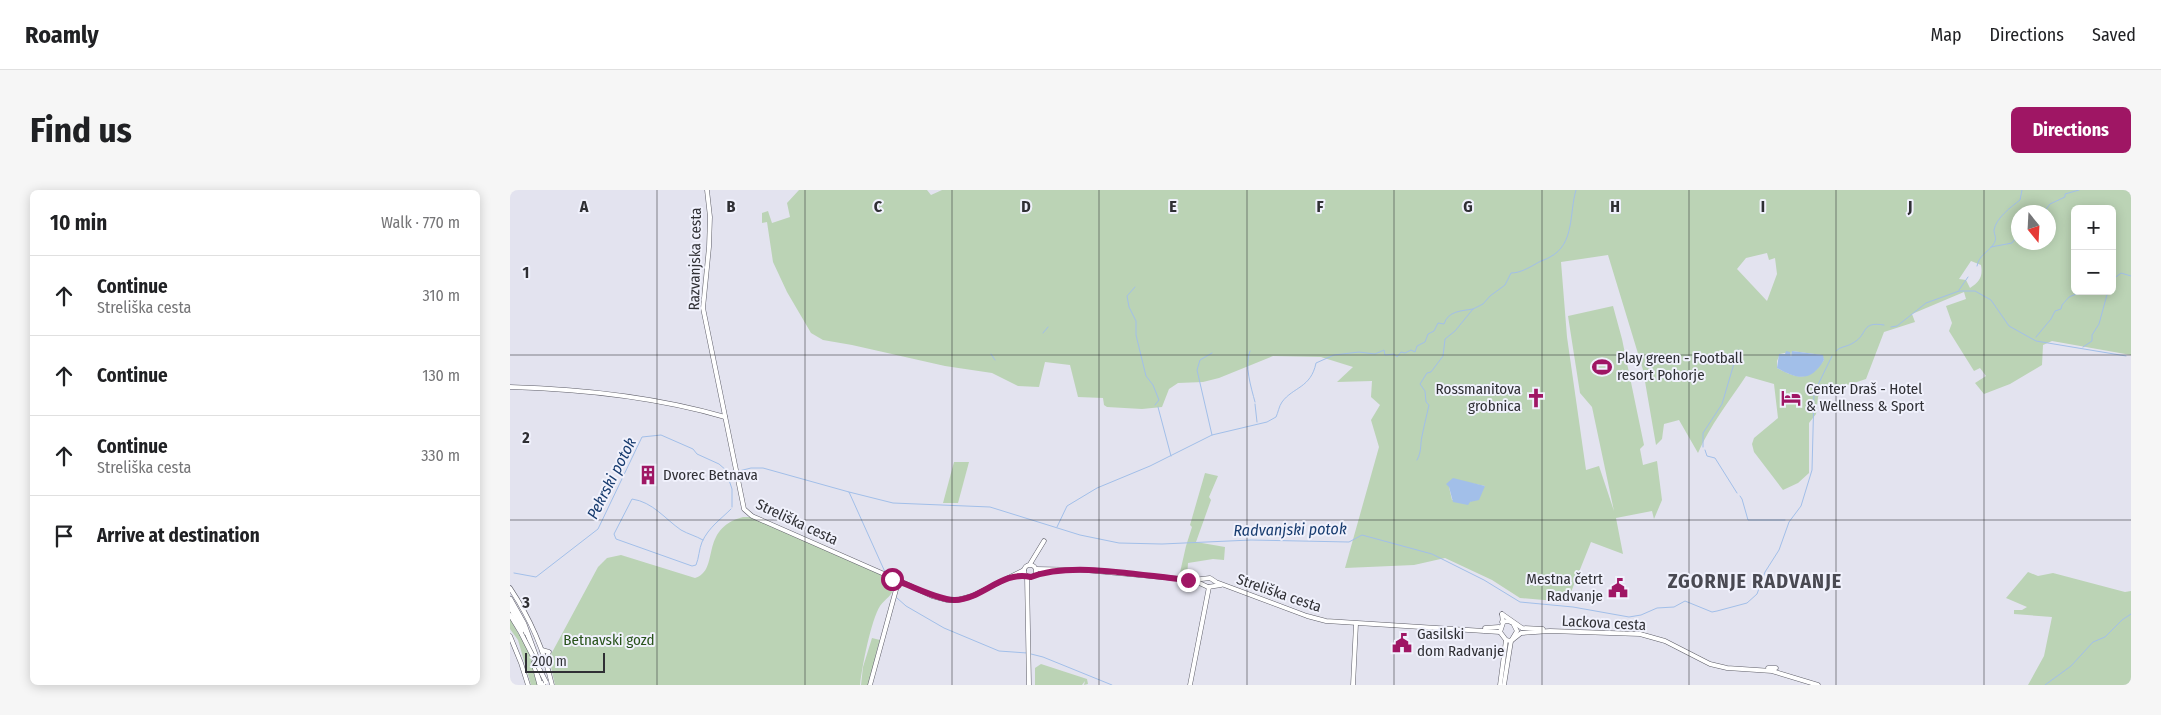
<!DOCTYPE html>
<html lang="en">
<head>
<meta charset="utf-8">
<style>
	:root { --surface:#fff; --page:#f6f6f6; --text:#202124; --muted:#757577; --line:#e0e0e0; --accent:#9f1664 }
	body { margin:0; font-family:"Fira Sans Condensed",sans-serif; background:var(--page); color:var(--text) }
	.controls { position:absolute; right:15px; top:15px; display:grid; overflow:hidden; border-radius:8px; box-shadow:0 2px 12px #0003 }
	.controls button { width:45px; height:45px; display:grid; place-items:center; padding:0; border:0; border-bottom:1px solid var(--line); background:var(--surface); color:var(--text); font:25px sans-serif }
	.compass { position:absolute; left:1501px; top:15px; width:45px; height:45px; border-radius:50%; background:var(--surface); box-shadow:0 2px 12px #0003; rotate:162deg }
	.scale { position:absolute; left:15px; bottom:12px; width:80px; box-sizing:border-box; padding-left:5px; border:2px solid #2f2f34; border-top:0; font-size:14px; line-height:18px; white-space:nowrap; color:#2f2f34; -webkit-text-stroke:4px #f0f1fc; paint-order:stroke }
	.stop { position:absolute; width:15px; height:15px; margin:-11px; border:4px solid #9f1664; border-radius:50%; background:#fff }
	.stop.end { background:#9f1664; border-color:#fff; box-shadow:0 1px 5px #0008 }
	.list { margin:0; padding:0; list-style:none }
	h2 { display:flex; justify-content:space-between; align-items:center; height:65px; margin:0; padding:0 20px; font-size:21px }
	h2 small { font-size:16px; font-weight:400; color:var(--muted) }
	.list li { display:grid; grid-template-columns:32px 1fr auto; gap:15px; align-items:center; box-sizing:border-box; height:80px; padding:0 20px; border-top:1px solid var(--line) }
	.list b { display:block; font-size:19px; white-space:nowrap }
	.list p { margin:0; font-size:16px; white-space:nowrap; color:var(--muted) }
	.list em { font-size:16px; font-style:normal; color:var(--muted) }
	.icon { flex:none; width:28px; height:28px; fill:none; stroke:currentColor; stroke-width:2; stroke-linecap:round; stroke-linejoin:round }
	.map { position:relative; flex:none; width:1621px; height:495px; overflow:hidden; border-radius:8px }
	header { display:flex; align-items:center; gap:30px; box-sizing:border-box; height:70px; padding:0 25px; background:var(--surface); border-bottom:1px solid var(--line) }
	header strong { font-size:24px }
	nav { display:flex; gap:28px; margin-inline-start:auto; font-size:18px }
	.intro { display:flex; align-items:center; justify-content:space-between; box-sizing:border-box; height:120px; padding:0 30px }
	h1 { margin:0; font-size:35px }
	.button { padding:12px 22px; border-radius:8px; background:var(--accent); color:#fff; font-size:18px; font-weight:700 }
	main { display:flex; gap:30px; padding:0 30px }
	aside { flex:1; background:var(--surface); border-radius:8px; box-shadow:0 2px 12px #0003 }
	.map>svg:first-child { display:block }
</style>
</head>
<body>
<header>
<strong>Roamly</strong>
<nav><a>Map</a><a>Directions</a><a>Saved</a></nav>
</header>
<div class="intro"><h1>Find us</h1><a class="button">Directions</a></div>
<main>
<aside>
<h2>10 min<small>Walk · 770 m</small></h2>
<ul class="list">
<li><svg class="icon" aria-label="ahead" viewBox="0 0 24 24"><path d="M12 20V5M6 11l6-6 6 6"/></svg><div><b>Continue</b><p>Streliška cesta</p></div><em>310 m</em></li>
<li><svg class="icon" aria-label="ahead" viewBox="0 0 24 24"><path d="M12 20V5M6 11l6-6 6 6"/></svg><div><b>Continue</b></div><em>130 m</em></li>
<li><svg class="icon" aria-label="ahead" viewBox="0 0 24 24"><path d="M12 20V5M6 11l6-6 6 6"/></svg><div><b>Continue</b><p>Streliška cesta</p></div><em>330 m</em></li>
<li><svg class="icon" aria-label="arrive" viewBox="0 0 24 24"><path d="M6 21V4h12l-3 4 3 4H6"/></svg><div><b>Arrive at destination</b></div></li>
</ul>
</aside>
<div class="map">
<svg width="1621" height="495" viewBox="0 0 1621 495">
	<rect width="100%" height="100%" fill="#e3e3ef"/>
	<g fill="#bbd3b5" fill-rule="evenodd">
		<path d="M289,0H417L421,5L432,0H1621V165L1542,151L1533,155L1532,175L1500,194L1474,204L1465,193L1476,186L1470,178L1464,181L1439,141L1442,133L1436,116L1456,109L1454,102L1402,124L1405,132L1374,142L1356,189L1338,195H1315L1308,207L1306,224L1299,233V283L1288,293L1273,300L1244,262L1242,254L1244,248L1268,228L1264,194L1236,186C1220,210 1199,237 1188,263L1169,230L1154,234L1152,249L1146,255L1133,180L1098,65L1051,72L1057,147L1076,280L1089,276L1104,321L1082,217L1070,203L1058,126L1103,116L1112,149L1134,255L1130,259L1133,275L1147,271L1152,310L1144,329L1142,321L1106,328L1113,364L1081,352L1057,412L1010,408L982,390L935,368L904,375L835,378L869,257L861,230L870,215L861,207L862,191L827,192L843,177L811,167L763,166L709,188L693,192L668,193L659,199L652,217L632,219L597,217L594,215L593,208L568,207L560,175L535,172L529,197L508,196L482,183L435,176L342,155L313,150L301,143L277,102L263,72L257,32L252,33V23L258,21L262,33L280,27L277,13ZM1565,19H1602V101H1565ZM1508,22H1538V52H1508ZM1257,63L1259,70L1265,68L1267,84L1257,111L1227,79L1236,68ZM1461,71L1471,75C1473,86 1470,92 1460,98L1456,90L1449,89ZM1282,161L1312,165L1314,170C1299,191 1289,190 1267,178V171L1270,164L1280,162L1281,167ZM960,293L975,296L960,312L942,310L939,297Z"/>
		<path d="M444,272H459L448,313H433Z"/>
		<path d="M695,283L708,286L699,307L701,310L686,352L715,357L714,370L703,369L678,373L677,387H669L676,356L682,337L680,335Z"/>
		<path d="M233,327H241L378,388C381,391 384,392 384,397C383,405 375,409 370,416C361,430 352,477 350,495H45L39,468L88,377L97,368L111,365L185,388C211,380 188,339 233,327Z"/>
		<path d="M1518,382L1528,386L1543,383L1615,402L1621,401V495H1518L1534,466L1542,427L1504,424V420H1512L1517,417L1496,408Z"/>
		<path d="M0,429L20,464L28,495H21L8,450L0,439Z"/>
		<path d="M362,448L370,450C365,465 363,479 359,495H351L353,477Z"/>
		<path d="M531,474L577,489L578,494L574,495L575,491L572,495H525V478Z"/>
	</g>
	<g fill="#a2bfe9">
		<path d="M1276,161L1280,162L1281,167L1282,161L1313,165L1314,170C1301,192 1288,190 1267,178L1269,164H1275Z"/>
		<path d="M943,288L975,296L969,310L960,312L958,315L943,312L939,297L936,294Z"/>
	</g>
	<g fill="none" stroke-linecap="round" stroke-linejoin="round">
		<g stroke="#a2bfe9" stroke-width="1">
			<path d="M1534,22L1540,14L1555,7V4L1569,0"/>
			<path d="M1481,57L1502,53L1508,45"/>
			<path d="M1467,76C1469,65 1477,63 1483,55C1488,48 1484,46 1484,40C1486,28 1501,17 1510,10L1512,0"/>
			<path d="M1602,90L1611,83L1621,86"/>
			<path d="M625,97L617,106L619,117L626,131V145L636,186L643,195L649,210L645,215"/>
			<path d="M1449,100L1458,87"/>
			<path d="M1381,137L1387,136L1416,113L1449,101H1465L1481,110L1499,136L1526,151L1616,166"/>
			<path d="M533,143L538,137"/>
			<path d="M1526,147L1541,129L1545,121L1551,119L1552,115L1559,107L1573,101"/>
			<path d="M1573,157L1582,151V145L1589,134L1598,101"/>
			<path d="M740,161C734,175 741,197 745,212"/>
			<path d="M1326,161C1331,156 1337,157 1343,153C1359,144 1350,131 1374,135"/>
			<path d="M481,164L485,170"/>
			<path d="M745,214L747,232"/>
			<path d="M648,217L661,266"/>
			<path d="M702,245L687,180L690,170L702,163"/>
			<path d="M1193,257V243L1212,214L1228,160"/>
			<path d="M1195,260L1197,266L1205,268L1227,303"/>
			<path d="M907,270C912,261 910,255 912,246C914,236 917,224 919,215L916,212L915,201L910,194L917,183L921,182L933,166L935,149L945,141L963,119L973,114L980,106L995,95L1001,83C1011,83 1020,77 1029,72C1033,70 1037,69 1040,67C1065,54 1059,23 1066,0"/>
			<path d="M216,281L222,299V317"/>
			<path d="M229,281L241,278H253L339,302L375,382"/>
			<path d="M339,302L383,313L480,317L570,345L609,353L652,354L741,350L839,352L852,345L922,364L974,390L1010,412L1063,417L1119,427L1131,425L1147,418L1164,417L1175,411L1202,422L1207,421L1237,413L1247,404L1255,382L1269,360L1279,332L1291,316L1302,280L1304,203L1322,166"/>
			<path d="M1230,306L1232,309L1238,330H1275"/>
			<path d="M547,337L557,316L587,298L640,276L702,245L757,232L766,227C768,223 769,216 772,212C783,197 801,198 806,173L824,165L849,162L865,164L874,160L875,165L884,164L887,167L891,162L895,163L901,160L905,162L907,156L915,152L918,144L924,141L928,133L934,134C938,121 951,121 963,119"/>
			<path d="M193,350C186,346 178,344 171,340C155,329 143,312 122,309L104,344L106,349L182,376L186,375C189,368 189,359 192,352C199,337 210,330 221,319"/>
			<path d="M4,383L26,387L88,339L132,247L151,245L183,259L187,264L209,274L217,281L224,282"/>
			<path d="M379,391L383,399"/>
			<path d="M387,408L396,416L434,438L489,461L517,463"/>
			<path d="M521,464L533,467L602,495"/>
			<path d="M1535,495L1561,476L1583,452L1595,447L1612,430L1621,424"/>
		</g>
		<defs>
			<g id="tertiary">
				<path d="M197,0L200,27L199,57L193,118L234,319L242,326L390,391"/>
				<path d="M0,197C72,199 146,207 215,227"/>
				<path d="M520,374L534,351"/>
				<circle cx="520" cy="381" r="6"/>
				<path d="M526,379L574,380L683,390L700,388L706,392L797,426L816,431L990,442"/>
				<path d="M517,386L519,495"/>
				<path d="M685,391L698,397L711,395"/>
				<path d="M392,392L422,406L437,410H447L462,406L514,380"/>
				<path d="M992,424L993,433L990,442L996,450L1001,451L1011,443L1040,441L1130,444L1155,451L1200,474L1217,478L1262,481L1308,495"/>
				<path d="M992,424L1012,438L1033,439"/>
				<path d="M992,432L998,431L1003,433L1007,441L1001,451L994,495"/>
				<path d="M975,438L989,437"/>
				<path d="M0,446L11,473L18,495"/>
				<path d="M1258,478H1266"/>
				<path d="M360,495L387,396"/>
				<path d="M680,495L699,397"/>
				<path d="M843,495L846,434"/>
				<path d="M990,495L996,450"/>
			</g>
			<g id="secondary">
				<path d="M0,398C20,428 34,460 42,495"/>
				<path d="M0,425L11,443"/>
				<path d="M32,460L39,462L36,469"/>
			</g>
			<g id="trunk">
				<path d="M0,409L14,434L26,467"/>
				<path d="M0,416L14,443"/>
				<path d="M24,473L30,495"/>
				<path d="M33,493V495"/>
			</g>
		</defs>
		<use href="#tertiary" stroke="#5d5d67" stroke-width="5"/>
		<use href="#secondary" stroke="#5d5d67" stroke-width="5"/>
		<use href="#trunk" stroke="#5d5d67" stroke-width="6"/>
		<use href="#tertiary" stroke="#fff" stroke-width="4"/>
		<use href="#secondary" stroke="#fff" stroke-width="4"/>
		<use href="#trunk" stroke="#fff" stroke-width="5"/>
		<defs>
			<path id="secondary-bridge" d="M11,443L36,492"/>
		</defs>
		<use href="#secondary-bridge" stroke="#5d5d67" stroke-width="5" stroke-linecap="butt"/>
		<use href="#secondary-bridge" stroke="#fff" stroke-width="4"/>
	</g>
	<g fill="none" stroke-linecap="round" stroke-linejoin="round">
		<path stroke="#9f1664" stroke-width="6" d="M382,389C385,388 428,411 445,410C473,409 492,380 521,387C562,371 632,386 678,390"/>
	</g>
	<path fill="none" stroke="#2f2f34" stroke-width="1" stroke-opacity="0.55" d="M147,0V495M295,0V495M442,0V495M589,0V495M737,0V495M884,0V495M1032,0V495M1179,0V495M1326,0V495M1474,0V495M0,165H1621M0,330H1621"/>
	<defs>
		<symbol id="stadium-bare" viewBox="-9 -9 18 18"><path d="M0-5a6.5 5 0 1 0 0 10a6.5 5 0 1 0 0-10ZM-3.5-1.8h7v3.6h-7Z" fill="#9f1664" stroke="#f0f1fc" stroke-width="2.5" paint-order="stroke"/></symbol>
		<symbol id="church-bare" viewBox="-9 -9 18 18"><path d="M-1.2-6h2.4v3.5h3.3v2.4h-3.3V6h-2.4V-.1h-3.3v-2.4h3.3Z" fill="#9f1664" stroke="#f0f1fc" stroke-width="2.5" paint-order="stroke"/></symbol>
		<symbol id="hotel-bare" viewBox="-9 -9 18 18"><path d="M-6-4.5h1.5V1H6V5H4.5V3h-9V5H-6ZM-4 0a1.8 1.8 0 1 1 3.6 0ZM.5 0V-2.5h3Q6-2.5 6 0Z" fill="#9f1664" stroke="#f0f1fc" stroke-width="2.5" paint-order="stroke"/></symbol>
		<symbol id="building-bare" viewBox="-9 -9 18 18"><path d="M-4-6H4V6H1V3H-1V6H-4ZM-2.5-4.3h1.7v1.8h-1.7ZM.8-4.3h1.7v1.8H.8ZM-2.5-1h1.7V.8h-1.7ZM.8-1h1.7V.8H.8Z" fill="#9f1664" stroke="#f0f1fc" stroke-width="2.5" paint-order="stroke"/></symbol>
		<symbol id="civic-bare" viewBox="-9 -9 18 18"><path d="M-.6-6.5H3V-4.5H.6V-3L4-1V1h2V6H-6V1h2V-1L-.6-3ZM-1.2 2.5V6h2.4V2.5Z" fill="#9f1664" stroke="#f0f1fc" stroke-width="2.5" paint-order="stroke"/></symbol>
	</defs>
	<g fill-rule="evenodd">
		<use href="#stadium-bare" x="1078" y="163" width="28" height="28"/>
		<use href="#church-bare" x="1012" y="194" width="28" height="28"/>
		<use href="#hotel-bare" x="1267" y="194" width="28" height="28"/>
		<use href="#building-bare" x="124" y="271" width="28" height="28"/>
		<use href="#civic-bare" x="1094" y="384" width="28" height="28"/>
		<use href="#civic-bare" x="878" y="439" width="28" height="28"/>
	</g>
	<g text-anchor="middle" stroke-width="4" stroke-linejoin="round" paint-order="stroke">
		<g font-size="15" fill="#2f2f34" stroke="#f0f1fc">
			<text transform="translate(185 69) rotate(-89)" y="5">Razvanjska cesta</text>
			<text transform="translate(287 332) rotate(25)" y="5">Streliška cesta</text>
			<text transform="translate(769 403) rotate(19)" y="5">Streliška cesta</text>
			<text transform="translate(1094 433) rotate(3)" y="5">Lackova cesta</text>
		</g>
		<g font-size="15" fill="#2f2f34" stroke="#f0f1fc" text-anchor="start">
			<text x="1107" y="173">Play green - Football<tspan x="1107" dy="17">resort Pohorje</tspan></text>
			<text x="1011" y="204" text-anchor="end">Rossmanitova<tspan x="1011" dy="17">grobnica</tspan></text>
			<text x="1296" y="204">Center Draš - Hotel<tspan x="1296" dy="17">&amp; Wellness &amp; Sport</tspan></text>
			<text x="153" y="290">Dvorec Betnava</text>
			<text x="1093" y="394" text-anchor="end">Mestna četrt<tspan x="1093" dy="17">Radvanje</tspan></text>
			<text x="907" y="449">Gasilski<tspan x="907" dy="17">dom Radvanje</tspan></text>
		</g>
		<g font-size="15" fill="#28531b" stroke="#f0f1fc">
			<text x="99" y="455">Betnavski gozd</text>
		</g>
		<g font-size="16" font-style="italic" fill="#183c6f" stroke="#f0f1fc">
			<text transform="translate(101 288) rotate(-63)" y="6">Pekrski potok</text>
			<text transform="translate(780 339) rotate(-1)" y="6">Radvanjski potok</text>
		</g>
		<g font-size="20" font-weight="bold" letter-spacing="1" fill="#494952" stroke="#f0f1fc">
			<text x="1245" y="398">ZGORNJE RADVANJE</text>
		</g>
	</g>
	<g font-size="16" text-anchor="middle" font-weight="bold" fill="#2f2f34" stroke="#f0f1fc" stroke-width="4" stroke-linejoin="round" paint-order="stroke">
		<text x="74" y="22">A</text>
		<text x="221" y="22">B</text>
		<text x="368" y="22">C</text>
		<text x="516" y="22">D</text>
		<text x="663" y="22">E</text>
		<text x="810" y="22">F</text>
		<text x="958" y="22">G</text>
		<text x="1105" y="22">H</text>
		<text x="1253" y="22">I</text>
		<text x="1400" y="22">J</text>
		<text x="16" y="88">1</text>
		<text x="16" y="253">2</text>
		<text x="16" y="418">3</text>
	</g>
</svg>
<div class="controls">
<button>+</button>
<button>−</button>
</div>
<svg class="compass" viewBox="-18 -18 36 36"><path d="M0-13l5 13h-10z" fill="#e53935"/><path d="M0 13l5-13h-10z" fill="#757577"/></svg>
<div class="scale">200 m</div>
<div class="stop" style="left:382px;top:389px"></div>
<div class="stop end" style="left:678px;top:390px"></div>
</div>
</main>
</body>
</html>
